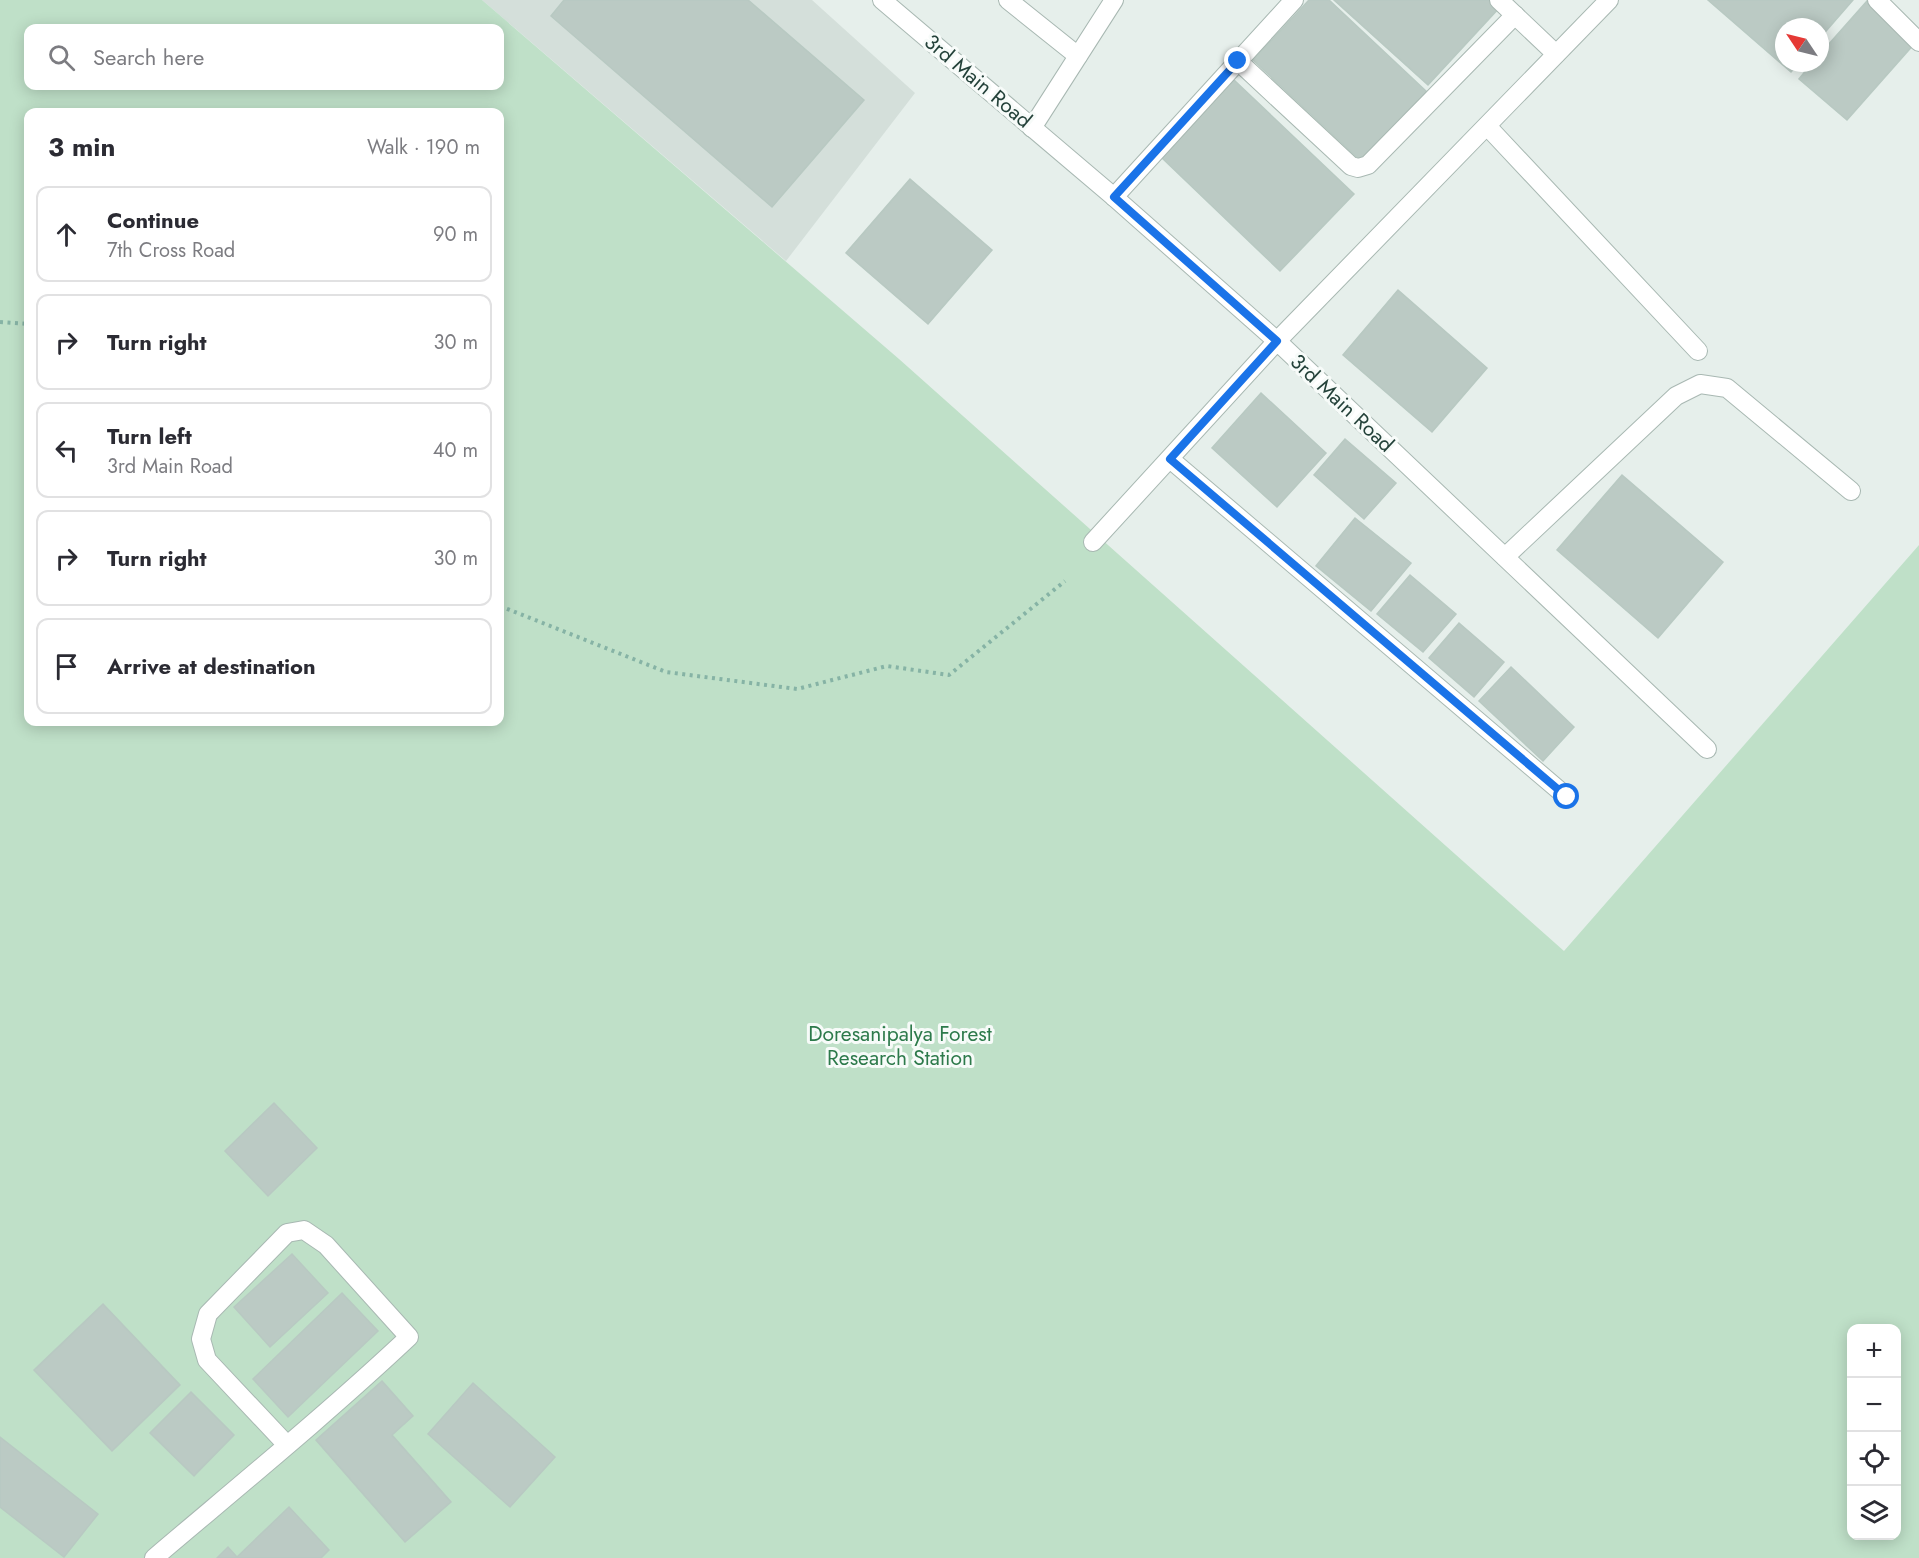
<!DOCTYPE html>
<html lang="en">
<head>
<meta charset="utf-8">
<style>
	:root { --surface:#fff; --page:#f7f7f7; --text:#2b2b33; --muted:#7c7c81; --line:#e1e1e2 }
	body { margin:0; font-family:Jost,sans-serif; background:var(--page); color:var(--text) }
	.controls { position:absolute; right:18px; bottom:18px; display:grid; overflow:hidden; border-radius:12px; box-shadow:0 3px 15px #0003 }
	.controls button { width:54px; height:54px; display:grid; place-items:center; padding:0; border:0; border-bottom:2px solid var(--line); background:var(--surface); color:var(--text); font:30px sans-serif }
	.compass { position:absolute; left:1775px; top:18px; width:54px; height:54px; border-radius:50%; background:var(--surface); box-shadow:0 3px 15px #0003; rotate:305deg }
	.stop { position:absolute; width:18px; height:18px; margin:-14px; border:4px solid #1a73e8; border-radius:50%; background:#fff }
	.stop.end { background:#1a73e8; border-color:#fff; box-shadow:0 2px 6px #0008 }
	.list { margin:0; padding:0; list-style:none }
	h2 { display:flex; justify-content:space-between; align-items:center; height:78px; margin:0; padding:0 24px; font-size:26px }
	h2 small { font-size:20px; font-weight:400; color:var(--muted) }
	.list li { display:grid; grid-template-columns:39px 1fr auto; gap:18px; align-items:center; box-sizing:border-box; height:96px; margin:0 12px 12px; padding:0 12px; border:2px solid var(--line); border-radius:12px }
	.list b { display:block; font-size:22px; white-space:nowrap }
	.list p { margin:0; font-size:20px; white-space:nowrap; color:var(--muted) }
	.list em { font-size:20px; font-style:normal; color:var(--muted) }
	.icon { flex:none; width:33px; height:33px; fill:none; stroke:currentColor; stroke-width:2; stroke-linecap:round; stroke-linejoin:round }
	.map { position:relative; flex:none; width:1919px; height:1558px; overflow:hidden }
	.search { position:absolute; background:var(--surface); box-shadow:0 3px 15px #0003; left:24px; top:24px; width:480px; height:66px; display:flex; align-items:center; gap:15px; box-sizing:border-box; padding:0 21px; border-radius:12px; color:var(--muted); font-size:22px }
	.panel { position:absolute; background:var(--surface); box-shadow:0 3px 15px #0003; left:24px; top:108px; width:480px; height:618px; border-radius:12px }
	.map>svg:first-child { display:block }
</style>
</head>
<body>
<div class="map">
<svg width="1919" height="1558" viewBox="0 0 1919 1558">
	<rect width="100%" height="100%" fill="#e6efeb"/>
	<path fill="#d4dfda" d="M482,0H812L915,93L786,261Z"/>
	<path fill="#bfe0c8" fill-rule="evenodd" d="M0,0H482L899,359L1564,951L1919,545V1558H0ZM28,28H500V86H28ZM28,112H500V722H28ZM1852,1328H1896V1536H1852Z"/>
	<g fill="#bbcac4" stroke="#b8c9c2" stroke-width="1.5">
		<path d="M564,0H748L864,100L772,207L551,16Z"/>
		<path d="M1309,0H1329L1427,92L1362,162L1253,60Z"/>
		<path d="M1334,0H1492L1500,7L1428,85Z"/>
		<path d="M1708,0H1853L1820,38V27H1784V63H1799L1791,72Z"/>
		<path d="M1867,1L1915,43L1847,120L1799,79L1812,63H1820V54Z"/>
		<path d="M1234,80L1354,194L1280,271L1161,157Z"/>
		<path d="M910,179L992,250L928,324L846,253Z"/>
		<path d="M1398,290L1487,368L1432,432L1343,355Z"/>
		<path d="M1261,393L1326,453L1277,507L1212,448Z"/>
		<path d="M1345,439L1396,483L1364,519L1314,475Z"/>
		<path d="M1622,475L1723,562L1658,638L1557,550Z"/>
		<path d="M1355,518L1411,563L1371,611L1316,566Z"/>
		<path d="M1410,575L1456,614L1423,652L1377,614Z"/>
		<path d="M1459,623L1504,662L1474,697L1429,658Z"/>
		<path d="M1511,667L1574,727L1543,761L1479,701Z"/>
		<path d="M274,1103L317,1148L268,1196L225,1151Z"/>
		<path d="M292,1254L328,1293L270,1347L234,1307Z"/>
		<path d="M342,1293L378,1331L288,1417L253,1379Z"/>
		<path d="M103,1304L180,1385L112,1451L34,1370Z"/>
		<path d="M382,1381L413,1416L392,1435L451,1502L405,1542L316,1440Z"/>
		<path d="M473,1383L555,1457L510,1507L428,1434Z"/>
		<path d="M191,1392L234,1435L194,1476L150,1433Z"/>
		<path d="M0,1437L98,1514L64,1557L0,1507Z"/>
		<path d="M289,1507L329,1550L321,1558H217L228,1547L237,1557Z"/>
	</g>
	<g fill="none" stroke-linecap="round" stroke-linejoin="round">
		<defs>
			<g id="service">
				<path d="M1487,126L1698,351"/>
				<path d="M1505,557L1676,396L1700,384L1727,388L1851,491"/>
				<path d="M154,1558C240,1485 327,1414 409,1337L326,1245L304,1230L287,1233L208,1314L201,1339L207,1360L287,1445"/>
			</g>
			<g id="minor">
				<path d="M1008,0L1078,56"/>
				<path d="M1499,0L1556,54"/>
				<path d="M1238,61L1351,166L1358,168L1368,165L1515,15"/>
				<path d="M1032,128L1114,0"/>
				<path d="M1114,197L1294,0"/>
				<path d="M1170,459L1567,797"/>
				<path d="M1093,542L1277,341L1707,749"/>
			</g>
			<g id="tertiary">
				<path d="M882,0L1114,197L1277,341L1609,0"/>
				<path d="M1877,0L1919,42"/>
			</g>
		</defs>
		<use href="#service" stroke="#a8b8b2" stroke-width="20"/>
		<use href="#minor" stroke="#a8b8b2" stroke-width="20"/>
		<use href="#tertiary" stroke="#a8b8b2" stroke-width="20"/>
		<g stroke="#86b3a5" stroke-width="4" stroke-dasharray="3 4.5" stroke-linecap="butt">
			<path d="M0,322L28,324"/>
			<path d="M500,606L666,672L797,689L887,666L949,675L1065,581"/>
		</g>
		<use href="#service" stroke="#fff" stroke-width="18"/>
		<use href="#minor" stroke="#fff" stroke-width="18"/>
		<use href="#tertiary" stroke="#fff" stroke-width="18"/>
	</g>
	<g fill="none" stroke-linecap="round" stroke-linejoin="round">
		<path stroke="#1a73e8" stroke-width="8" d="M1238,61L1114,197L1277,341L1170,459L1567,797"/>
	</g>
	<g text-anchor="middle" stroke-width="6" stroke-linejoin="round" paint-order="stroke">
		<g font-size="21" fill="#24423a" stroke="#f7fbf9">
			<text transform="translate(978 81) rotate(40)" y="7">3rd Main Road</text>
			<text transform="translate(1342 403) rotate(43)" y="7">3rd Main Road</text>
		</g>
		<g font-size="21" fill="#2d7a4b" stroke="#f7fbf9">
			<text x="900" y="1041">Doresanipalya Forest<tspan x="900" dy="24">Research Station</tspan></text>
		</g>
	</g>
</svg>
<div class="controls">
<button>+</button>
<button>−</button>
<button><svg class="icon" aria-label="locate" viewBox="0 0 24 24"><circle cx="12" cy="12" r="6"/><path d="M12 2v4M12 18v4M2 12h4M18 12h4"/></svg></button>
<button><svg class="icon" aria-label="layers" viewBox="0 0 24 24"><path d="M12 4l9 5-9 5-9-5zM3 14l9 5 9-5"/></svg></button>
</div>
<svg class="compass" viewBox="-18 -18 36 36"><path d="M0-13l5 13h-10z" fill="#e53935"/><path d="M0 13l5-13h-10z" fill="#7c7c81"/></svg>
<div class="stop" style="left:1567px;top:797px"></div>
<div class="stop end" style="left:1238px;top:61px"></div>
<div class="search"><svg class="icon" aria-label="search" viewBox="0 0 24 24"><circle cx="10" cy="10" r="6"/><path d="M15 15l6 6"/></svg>Search here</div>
<section class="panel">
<h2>3 min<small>Walk · 190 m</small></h2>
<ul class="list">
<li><svg class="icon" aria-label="ahead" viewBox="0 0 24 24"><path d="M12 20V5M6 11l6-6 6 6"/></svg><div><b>Continue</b><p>7th Cross Road</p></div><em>90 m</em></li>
<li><svg class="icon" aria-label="right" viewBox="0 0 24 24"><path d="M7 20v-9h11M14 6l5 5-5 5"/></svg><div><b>Turn right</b></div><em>30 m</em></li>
<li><svg class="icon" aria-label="left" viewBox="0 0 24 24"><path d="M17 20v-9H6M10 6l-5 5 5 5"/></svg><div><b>Turn left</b><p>3rd Main Road</p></div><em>40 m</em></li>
<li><svg class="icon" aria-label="right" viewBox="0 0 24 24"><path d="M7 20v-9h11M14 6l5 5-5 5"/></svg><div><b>Turn right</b></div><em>30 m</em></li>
<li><svg class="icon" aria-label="arrive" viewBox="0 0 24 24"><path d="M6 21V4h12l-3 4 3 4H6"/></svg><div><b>Arrive at destination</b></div></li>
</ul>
</section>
</div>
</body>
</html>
